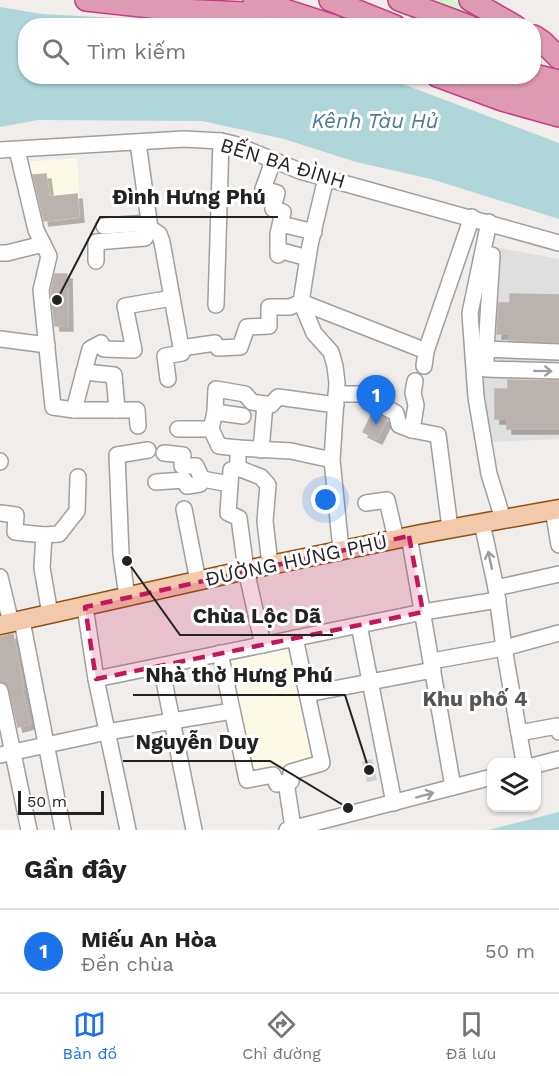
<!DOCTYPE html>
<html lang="vi">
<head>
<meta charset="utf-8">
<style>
	:root { --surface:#fff; --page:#f6f6f6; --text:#222; --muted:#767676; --line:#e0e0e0; --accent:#1a73e8 }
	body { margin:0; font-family:"Work Sans",sans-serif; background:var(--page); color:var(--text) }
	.controls { position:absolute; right:18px; bottom:18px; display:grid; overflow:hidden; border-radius:12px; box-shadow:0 2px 4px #0004 }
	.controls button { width:54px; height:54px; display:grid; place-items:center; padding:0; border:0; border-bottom:2px solid var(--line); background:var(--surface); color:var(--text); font:30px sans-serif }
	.scale { position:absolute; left:18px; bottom:15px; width:86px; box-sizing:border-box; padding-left:6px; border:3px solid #222; border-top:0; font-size:16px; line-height:21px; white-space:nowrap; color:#222; -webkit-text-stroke:4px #fff; paint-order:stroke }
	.you { position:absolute; left:326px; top:500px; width:21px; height:21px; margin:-15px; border:4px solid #fff; border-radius:50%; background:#1a73e8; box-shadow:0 0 0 9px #1a73e833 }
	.badge { display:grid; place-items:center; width:39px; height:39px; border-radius:50%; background:var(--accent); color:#fff; font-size:20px; font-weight:700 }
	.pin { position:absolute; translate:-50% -50px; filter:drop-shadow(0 2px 3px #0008) }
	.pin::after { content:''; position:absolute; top:32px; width:21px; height:18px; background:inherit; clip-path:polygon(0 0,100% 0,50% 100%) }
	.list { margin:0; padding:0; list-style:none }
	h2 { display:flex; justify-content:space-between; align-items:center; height:78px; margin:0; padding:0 24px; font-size:26px }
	h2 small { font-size:20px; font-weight:400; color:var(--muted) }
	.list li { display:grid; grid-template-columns:39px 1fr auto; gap:18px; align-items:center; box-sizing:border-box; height:84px; padding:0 24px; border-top:2px solid var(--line) }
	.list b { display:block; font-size:22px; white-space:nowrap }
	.list p { margin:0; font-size:20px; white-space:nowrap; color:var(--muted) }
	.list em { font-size:20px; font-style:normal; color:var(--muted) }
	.icon { flex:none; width:33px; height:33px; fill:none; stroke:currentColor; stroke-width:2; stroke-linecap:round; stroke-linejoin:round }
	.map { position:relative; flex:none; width:559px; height:830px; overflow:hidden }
	.search { position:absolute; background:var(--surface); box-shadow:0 2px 4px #0004; left:18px; right:18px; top:18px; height:66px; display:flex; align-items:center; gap:15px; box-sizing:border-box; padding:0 21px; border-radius:24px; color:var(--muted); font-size:22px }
	.sheet { height:162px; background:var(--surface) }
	nav { display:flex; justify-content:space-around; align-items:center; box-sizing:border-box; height:84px; border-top:2px solid var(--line); background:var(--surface); font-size:16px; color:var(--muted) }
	nav a { display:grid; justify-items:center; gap:3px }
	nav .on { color:var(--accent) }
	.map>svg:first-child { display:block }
</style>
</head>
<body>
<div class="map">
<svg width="559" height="830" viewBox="0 0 559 830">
	<defs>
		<filter id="shadow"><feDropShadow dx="5" dy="5" stdDeviation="0" flood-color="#0004"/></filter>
	</defs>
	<rect width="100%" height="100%" fill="#f1edea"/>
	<path fill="#e0dfdf" d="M489,246L559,259V439L489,442L478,357L476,317Z"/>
	<g fill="#fcf9e7">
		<path d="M77,158L81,218L37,224L23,162Z"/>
		<path d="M289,646L314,761L249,775L225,659Z"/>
	</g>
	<path fill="#d0d0d0" d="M372,759L377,780L367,782L362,761Z"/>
	<path fill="#d0f5cd" d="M421,0H452L498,25H487Z"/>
	<g fill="#afd7da">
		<path d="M0,7L42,14L191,22L212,25L26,26V76L384,77L559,143V219L431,179L356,162L284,139L202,121L38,120L0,127Z"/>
		<path d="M559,812V830H488Z"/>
	</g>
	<g fill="#bab2af" stroke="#c1b3ad" stroke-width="1.5" filter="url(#shadow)">
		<path d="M46,174L49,197L77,194L79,217L44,221L33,175Z"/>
		<path d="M55,274H67L68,326H55L51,291Z"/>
		<path d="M510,294L559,295V342L509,340V334H497L499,303H510Z"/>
		<path d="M508,380L559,381V429H507V419H495V389H508Z"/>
		<path d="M373,412L387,419L377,439L363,432Z"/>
		<path d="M13,634L23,685L21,686L30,724L18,727L9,688L7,684L0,681V637Z"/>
	</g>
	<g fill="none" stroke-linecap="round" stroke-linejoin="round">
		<defs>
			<g id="minor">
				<path d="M138,143L150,228L159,234L162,242L182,353L165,356L168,379"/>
				<path d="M0,150L184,139L221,141L234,144L300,171L559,243"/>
				<path d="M17,150L36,230L49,256L41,290L53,407L74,410H137L138,426"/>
				<path d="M273,161L263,189L277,193L273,209L283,212L278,234V255"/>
				<path d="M489,222L470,313L476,397L489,474L503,519"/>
				<path d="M281,224L314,232"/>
				<path d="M104,226L149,223"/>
				<path d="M278,250L308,258"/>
				<path d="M0,253H7L43,244"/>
				<path d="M96,261V242L145,238L150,228"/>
				<path d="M301,302L314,333L331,352L335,366L337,383L332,460L341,550"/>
				<path d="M301,302L426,351"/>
				<path d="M216,305L221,141"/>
				<path d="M0,339L47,345"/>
				<path d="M181,348L215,343L218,348L240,347L247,327L269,326V307H290L301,302L310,245L326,178"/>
				<path d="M486,349L492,255"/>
				<path d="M559,352L486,349V369L559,371"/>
				<path d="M424,366L426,351L472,217"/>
				<path d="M84,372L114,375L117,410"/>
				<path d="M336,394H360L396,413L399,425L412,430L438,435L450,528"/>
				<path d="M74,410L90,349L101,343L104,349L134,350L125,306L172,298"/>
				<path d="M215,412L243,416"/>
				<path d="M178,429H211"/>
				<path d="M412,430L416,405L413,393L415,381"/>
				<path d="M238,448L291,451L332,460"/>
				<path d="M261,450L265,404"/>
				<path d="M164,453L183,455L182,466H196L202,479L230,484"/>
				<path d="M0,461V462"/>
				<path d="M238,468L261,477L268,485L265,521L270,565"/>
				<path d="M156,482L184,480L187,486L200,484L202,479"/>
				<path d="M366,503L387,500L396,539"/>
				<path d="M184,509L198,581"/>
				<path d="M553,510L559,545"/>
				<path d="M0,513L16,515L15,532L44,535L42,568L50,614"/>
				<path d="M482,523L496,588L504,648L524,762"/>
				<path d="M44,535L59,534L77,511L78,477"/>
				<path d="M409,536L453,787"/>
				<path d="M0,577L11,623"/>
				<path d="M496,588L559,574"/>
				<path d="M127,597L121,554L117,455L148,450"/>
				<path d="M85,607L96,679L128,830"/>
				<path d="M22,621L63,830"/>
				<path d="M359,625L394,803"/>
				<path d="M263,645L246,570L239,518L228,513L231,470L238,468V448L219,446L211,429L215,412L216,389L245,394L252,402L271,405L278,397L336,405"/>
				<path d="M220,653L247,780L273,775L277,784L291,781V772L322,763L295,638"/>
				<path d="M432,661L504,648L559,633"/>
				<path d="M161,666L194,830"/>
				<path d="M96,679L423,612L498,600"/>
				<path d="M0,691L29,830"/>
				<path d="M307,694L433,670"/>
				<path d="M519,733L557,726L559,732"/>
				<path d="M0,755L107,732L232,711"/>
				<path d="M536,765L559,759"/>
				<path d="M286,782L293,828"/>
				<path d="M287,830L492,777"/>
			</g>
			<path id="major" d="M0,625L246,570L421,534L559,509"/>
			<g id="highway">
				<path d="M86,0L178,10L245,13L290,26"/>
				<path d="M254,0L334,26"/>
				<path d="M330,0L395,26"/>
				<path d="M399,0L469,26"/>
				<path d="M470,0L515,26"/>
				<path d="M534,36L543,42L559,58"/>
				<path d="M534,75L559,81"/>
				<path d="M437,76L502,100L559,116"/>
				<path d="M481,76L559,101"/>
			</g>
		</defs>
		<use href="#minor" stroke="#9f9f9f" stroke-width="18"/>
		<use href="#major" stroke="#8f5010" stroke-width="21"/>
		<use href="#highway" stroke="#ca3b85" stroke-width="24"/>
		<use href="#minor" stroke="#fff" stroke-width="15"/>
		<use href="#major" stroke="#f3c9ac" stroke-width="18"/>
		<use href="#highway" stroke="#df9ab3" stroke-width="21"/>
	</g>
	<defs><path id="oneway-shaft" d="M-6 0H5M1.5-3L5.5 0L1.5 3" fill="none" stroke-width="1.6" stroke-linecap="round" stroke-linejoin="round" transform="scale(1.5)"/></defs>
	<g stroke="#9c9c9c">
		<use href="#oneway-shaft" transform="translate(543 371) rotate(1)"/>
		<use href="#oneway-shaft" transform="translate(490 560) rotate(-102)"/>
		<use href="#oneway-shaft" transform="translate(425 795) rotate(-15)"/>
	</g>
	<path fill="#c2185b" fill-opacity="0.2" stroke="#c2185b" stroke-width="4.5" stroke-dasharray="12 8" stroke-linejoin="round" d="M409,536L423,612L96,679L85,607Z"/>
	<g text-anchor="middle" stroke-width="6" stroke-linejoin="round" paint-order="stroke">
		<g font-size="20" fill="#222" stroke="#fff">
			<text transform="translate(283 163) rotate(17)" y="7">BẾN BA ĐÌNH</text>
			<text transform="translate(296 560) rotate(-12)" y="7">ĐƯỜNG HƯNG PHÚ</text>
		</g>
		<g font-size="21" font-style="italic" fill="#4c7b92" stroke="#fff">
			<text x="375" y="128">Kênh Tàu Hủ</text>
		</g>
		<g font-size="21" font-weight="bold" fill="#555" stroke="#fff">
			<text x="475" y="706">Khu phố 4</text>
		</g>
	</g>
	<path fill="none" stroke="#222" stroke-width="2" d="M57 300L100 217H278M127 561L180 635H333M369 770L345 695H133M348 808L270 761H123"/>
	<g fill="#222" stroke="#fff" stroke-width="2">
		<circle cx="57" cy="300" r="6"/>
		<circle cx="127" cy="561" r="6"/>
		<circle cx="369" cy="770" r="6"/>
		<circle cx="348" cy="808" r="6"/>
	</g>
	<g font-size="21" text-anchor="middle" font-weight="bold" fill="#222" stroke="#fff" stroke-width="6" stroke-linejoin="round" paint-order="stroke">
		<text x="189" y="204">Đình Hưng Phú</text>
		<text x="257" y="623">Chùa Lộc Dã</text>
		<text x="239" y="682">Nhà thờ Hưng Phú</text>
		<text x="197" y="749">Nguyễn Duy</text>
	</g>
</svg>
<div class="controls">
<button><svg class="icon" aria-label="layers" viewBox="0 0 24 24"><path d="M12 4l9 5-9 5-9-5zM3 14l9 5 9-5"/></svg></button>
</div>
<div class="scale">50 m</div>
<div class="you"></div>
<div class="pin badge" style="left:376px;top:425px">1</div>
<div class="search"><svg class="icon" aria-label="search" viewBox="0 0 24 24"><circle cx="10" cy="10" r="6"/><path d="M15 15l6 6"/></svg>Tìm kiếm</div>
</div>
<section class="sheet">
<h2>Gần đây<small></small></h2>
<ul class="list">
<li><span class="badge">1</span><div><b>Miếu An Hòa</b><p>Đền chùa</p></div><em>50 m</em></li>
</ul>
</section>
<nav>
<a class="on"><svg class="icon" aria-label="map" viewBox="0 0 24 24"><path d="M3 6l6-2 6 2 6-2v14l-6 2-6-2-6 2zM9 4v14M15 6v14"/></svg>Bản đồ</a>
<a><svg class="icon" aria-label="directions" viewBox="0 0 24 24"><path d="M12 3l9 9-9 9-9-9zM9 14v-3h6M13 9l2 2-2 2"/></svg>Chỉ đường</a>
<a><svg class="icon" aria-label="saved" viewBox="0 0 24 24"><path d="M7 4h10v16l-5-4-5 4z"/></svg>Đã lưu</a>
</nav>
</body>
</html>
